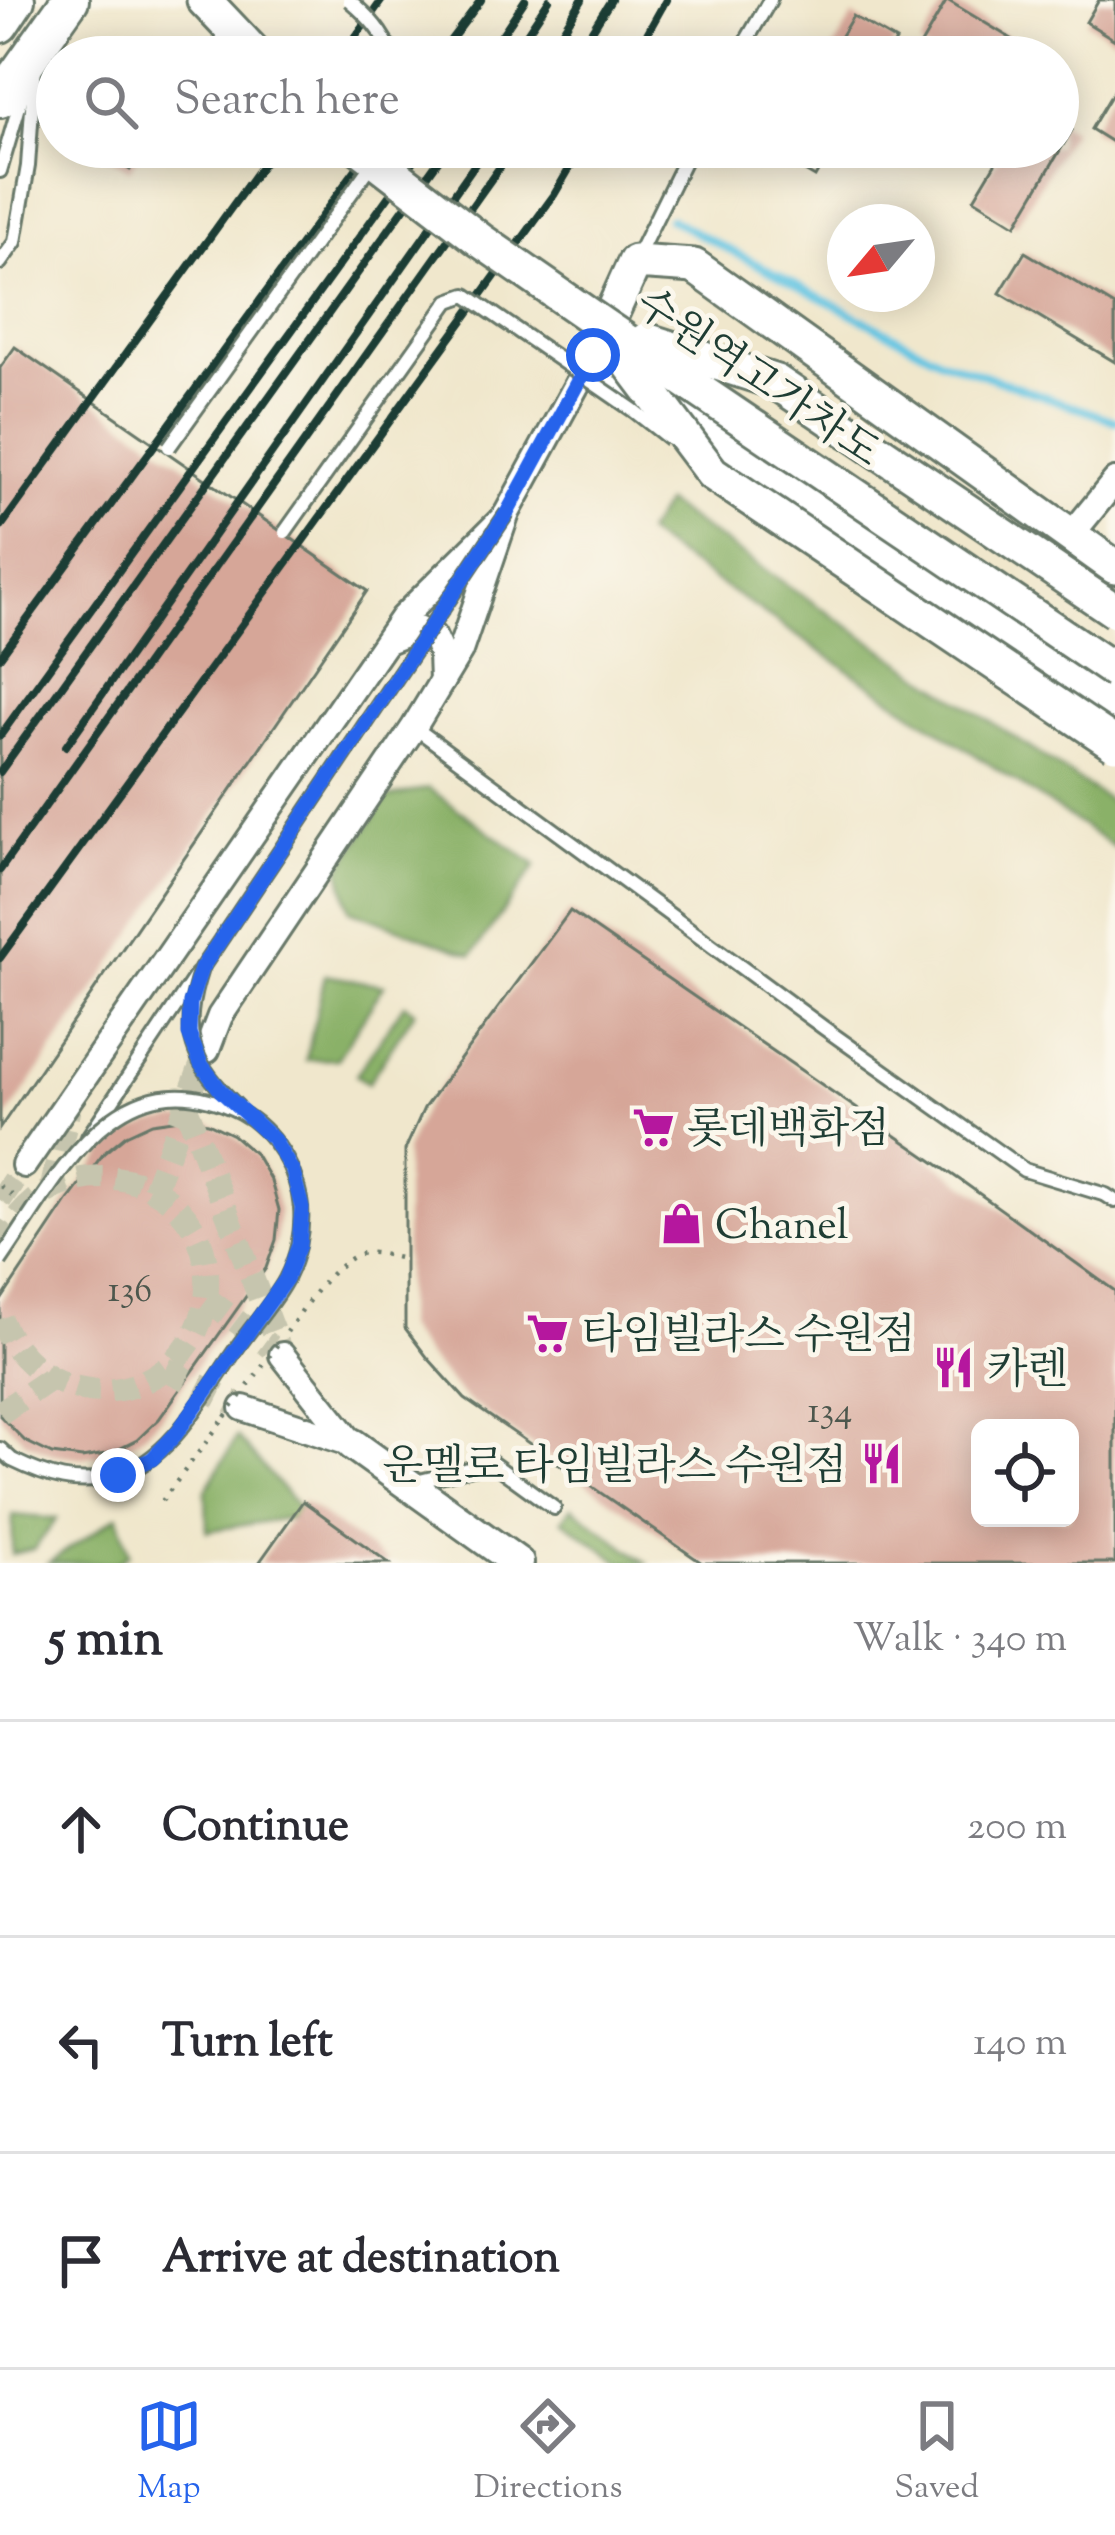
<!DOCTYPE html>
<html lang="en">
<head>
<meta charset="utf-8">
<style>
	:root { --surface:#fff; --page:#f7f7f7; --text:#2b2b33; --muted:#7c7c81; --line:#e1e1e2; --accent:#2563eb }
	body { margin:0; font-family:"Sorts Mill Goudy","Noto Serif KR",serif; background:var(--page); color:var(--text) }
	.controls { position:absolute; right:36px; bottom:36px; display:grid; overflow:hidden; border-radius:18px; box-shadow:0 6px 30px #0003 }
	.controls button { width:108px; height:108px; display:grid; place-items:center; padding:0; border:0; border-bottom:3px solid var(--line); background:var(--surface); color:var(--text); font:60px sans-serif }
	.compass { position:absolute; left:827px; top:204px; width:108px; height:108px; border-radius:50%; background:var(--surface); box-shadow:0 6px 30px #0003; rotate:241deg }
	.stop { position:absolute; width:36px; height:36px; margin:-27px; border:9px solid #2563eb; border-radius:50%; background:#fff }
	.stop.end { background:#2563eb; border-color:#fff; box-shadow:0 3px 12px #0008 }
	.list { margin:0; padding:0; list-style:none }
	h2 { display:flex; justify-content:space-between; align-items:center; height:156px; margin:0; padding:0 48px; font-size:51px }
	h2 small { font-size:39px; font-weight:400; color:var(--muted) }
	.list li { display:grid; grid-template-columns:78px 1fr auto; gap:36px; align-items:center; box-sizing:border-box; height:216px; padding:0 48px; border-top:3px solid var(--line) }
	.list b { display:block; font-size:45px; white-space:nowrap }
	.list em { font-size:39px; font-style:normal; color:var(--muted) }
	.icon { flex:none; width:66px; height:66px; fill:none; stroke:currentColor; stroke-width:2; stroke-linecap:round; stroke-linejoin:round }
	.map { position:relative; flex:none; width:1115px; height:1563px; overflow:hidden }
	.search { position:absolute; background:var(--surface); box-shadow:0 6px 30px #0003; left:36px; right:36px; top:36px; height:132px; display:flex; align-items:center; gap:30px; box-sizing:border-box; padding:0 42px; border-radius:66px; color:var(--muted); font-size:45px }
	.sheet { height:804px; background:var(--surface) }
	nav { display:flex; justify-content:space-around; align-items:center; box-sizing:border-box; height:168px; border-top:3px solid var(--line); background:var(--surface); font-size:33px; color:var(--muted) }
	nav a { display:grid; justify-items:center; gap:6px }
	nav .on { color:var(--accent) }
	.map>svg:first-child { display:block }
</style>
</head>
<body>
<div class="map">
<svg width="1115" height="1563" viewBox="0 0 1115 1563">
	<rect width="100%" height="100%" fill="#fbf7ec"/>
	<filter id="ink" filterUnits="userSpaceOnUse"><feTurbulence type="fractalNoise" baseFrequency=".00833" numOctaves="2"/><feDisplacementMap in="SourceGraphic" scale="24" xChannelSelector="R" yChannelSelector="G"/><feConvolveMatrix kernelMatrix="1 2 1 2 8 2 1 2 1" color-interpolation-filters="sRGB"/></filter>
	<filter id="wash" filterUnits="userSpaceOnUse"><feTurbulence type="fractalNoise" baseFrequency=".004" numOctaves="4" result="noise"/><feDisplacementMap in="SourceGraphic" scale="48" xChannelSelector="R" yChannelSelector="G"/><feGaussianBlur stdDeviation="2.7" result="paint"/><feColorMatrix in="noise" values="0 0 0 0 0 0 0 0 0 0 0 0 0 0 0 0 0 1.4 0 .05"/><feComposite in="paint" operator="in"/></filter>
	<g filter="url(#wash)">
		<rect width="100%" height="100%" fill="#f0e7cc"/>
		<g fill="#8ab167" stroke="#54774e" stroke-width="3">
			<path d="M665,503L1115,805V848L645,534Z"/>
			<path d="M428,788L536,865L472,955L350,910L340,869L387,798Z"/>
			<path d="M325,975L384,985L337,1059L306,1060Z"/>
			<path d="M404,1004L415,1011L368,1083L356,1075Z"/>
			<path d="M237,1437L305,1515L207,1531L206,1490Z"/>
			<path d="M572,1507L647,1563H622L562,1520Z"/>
			<path d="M13,1515L57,1519L34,1549L12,1554Z"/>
			<path d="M118,1516L129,1554L117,1563H48Z"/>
		</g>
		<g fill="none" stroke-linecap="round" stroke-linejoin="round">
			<path stroke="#64c5e2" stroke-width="8" d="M670,219L941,360L1115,421"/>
		</g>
		<g id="blocks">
			<g fill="#d6a698" fill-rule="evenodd">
				<path d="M947,0L1035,53L1033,57H938L920,46Z"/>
				<path d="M1099,0H1115V40L1086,22Z"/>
				<path d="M853,16L896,41L886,57H828Z"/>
				<path d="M1115,89V144L1091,129Z"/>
				<path d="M1058,122L1072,130L1016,225L974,199L1005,147H1058Z"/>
				<path d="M94,147H144L130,170Z"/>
				<path d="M775,147H832L815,177L772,152Z"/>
				<path d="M1025,252L1115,306V362L1000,293Z"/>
				<path d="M15,347L367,591L0,1128V368Z"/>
				<path d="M570,911L963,1182L1115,1291V1563H702L465,1399L427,1357L405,1328V1150L424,1108ZM980,1428H1070V1518H980Z"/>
				<path d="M180,1119L208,1123L233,1135L256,1155L271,1181L279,1210L276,1240L266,1268L159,1419L137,1440L111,1453L82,1458L52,1454L25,1441L0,1416V1302L68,1200L104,1153L126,1135L152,1123Z"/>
				<path d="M303,1501L389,1563H259Z"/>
			</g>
		</g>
	</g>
	<g filter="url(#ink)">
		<use href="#blocks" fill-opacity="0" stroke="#687869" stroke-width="3"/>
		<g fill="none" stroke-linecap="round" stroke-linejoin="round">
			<g stroke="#c6c5ae" stroke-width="24" stroke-dasharray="24 12" stroke-linecap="butt">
				<path d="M186,1107L282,1355"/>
				<path d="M52,1187L71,1098"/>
				<path d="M154,1190L207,1050"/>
				<path d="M0,1200L24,1165"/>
				<path d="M0,1247C49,1132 213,1168 207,1288C206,1316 194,1342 173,1362C151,1383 119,1394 89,1390C47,1385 15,1356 0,1319"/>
				<path d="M207,1299L271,1347"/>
				<path d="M166,1369L243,1408"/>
				<path d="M0,1413L51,1378"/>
			</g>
			<defs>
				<g id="service">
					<path d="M737,57L770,0"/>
					<path d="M0,171L25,86"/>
					<path d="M636,259L691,147"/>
					<path d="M0,263L15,242L28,166L35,66"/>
					<path d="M414,727L824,1028L1024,1170L1106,1195L1115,1201"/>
					<path d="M88,1137L197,974"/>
					<path d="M0,1449L12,1460"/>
					<path d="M416,1482L492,1463L554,1508"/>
				</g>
				<g id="minor">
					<path d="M1071,535L1115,481"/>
					<path d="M387,641L417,629L433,636L441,653L442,681"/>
					<path d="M207,1050L220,1016L414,727L460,651L507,513L593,355"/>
					<path d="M24,1165L402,618L506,515"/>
					<path d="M282,1355L351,1442"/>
					<path d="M243,1408L352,1444"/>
				</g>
				<path id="tertiary" d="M352,1444L518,1563"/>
				<g id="secondary">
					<path d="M204,0L258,57"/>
					<path d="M1115,567L694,266L635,262L593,355L1115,704"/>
				</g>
				<g id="primary">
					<path d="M0,24L16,0"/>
					<path d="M0,99L70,0"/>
				</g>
			</defs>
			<use href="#service" stroke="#687869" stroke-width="18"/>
			<use href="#minor" stroke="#687869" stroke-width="30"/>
			<use href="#tertiary" stroke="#687869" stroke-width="36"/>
			<use href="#secondary" stroke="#687869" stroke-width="39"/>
			<use href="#primary" stroke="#687869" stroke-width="42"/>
			<g stroke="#687869" stroke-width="4.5" stroke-dasharray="3 9" stroke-linecap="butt">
				<path d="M287,1332C303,1309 335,1258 364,1253C376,1251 392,1257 404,1259"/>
				<path d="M248,1386L262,1367"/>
				<path d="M162,1501L222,1421"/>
			</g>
			<use href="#service" stroke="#fff" stroke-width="12"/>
			<use href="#minor" stroke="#fff" stroke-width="24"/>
			<use href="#tertiary" stroke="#fff" stroke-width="30"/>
			<use href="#secondary" stroke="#fff" stroke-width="33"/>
			<use href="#primary" stroke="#fff" stroke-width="36"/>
			<g stroke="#1f3d34" stroke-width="8">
				<path d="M341,57L382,0"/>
				<path d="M438,57L481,0"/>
				<path d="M487,57L525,0"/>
				<path d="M511,57L549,0"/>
				<path d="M546,57L582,0"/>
				<path d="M575,57L611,0"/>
				<path d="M634,57L666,0"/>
				<path d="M0,528L275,147"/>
				<path d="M0,657L372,147"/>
				<path d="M0,736L424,147"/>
				<path d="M66,746L487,147"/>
				<path d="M0,772L448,147"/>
				<path d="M0,870L514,147"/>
				<path d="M0,958L554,195L582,147"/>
			</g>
			<defs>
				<g id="service-bridge">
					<path d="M349,0C369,17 383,32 393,57"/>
					<path d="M169,447L375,160"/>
					<path d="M285,532L449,301L466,295L633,410L670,439"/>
					<path d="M239,1108C190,1062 180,1033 201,969L507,513"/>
					<path d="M0,1261C58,1178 117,1050 240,1112C274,1130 298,1170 301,1208C303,1232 297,1258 286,1279C274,1302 254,1324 239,1345C206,1391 174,1458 117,1476C77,1487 47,1477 12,1460"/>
				</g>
				<g id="secondary-bridge">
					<path d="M359,147L480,240L604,326L1115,671"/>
					<path d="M646,340L776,382L1115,611"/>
					<path d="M614,343L712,473L1115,744"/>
				</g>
			</defs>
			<use href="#service-bridge" stroke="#687869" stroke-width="18" stroke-linecap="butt"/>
			<use href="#secondary-bridge" stroke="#687869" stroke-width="39" stroke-linecap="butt"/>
			<g stroke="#687869" stroke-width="4.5" stroke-dasharray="3 9" stroke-linecap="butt">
				<path d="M0,1186L19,1200"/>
				<path d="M262,1367L280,1341"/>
				<path d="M225,1417L244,1391"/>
			</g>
			<use href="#service-bridge" stroke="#fff" stroke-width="12"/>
			<use href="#secondary-bridge" stroke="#fff" stroke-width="33"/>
		</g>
	</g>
	<g fill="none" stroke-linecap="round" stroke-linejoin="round" filter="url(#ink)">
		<path stroke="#2563eb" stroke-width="15" d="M118,1475L152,1459L176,1434L286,1279L299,1245L302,1208L293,1172L274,1140L221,1091L201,1064L189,1034L190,1003L201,969L507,513L593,355"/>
	</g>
	<defs>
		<symbol id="supermarket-bare" viewBox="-9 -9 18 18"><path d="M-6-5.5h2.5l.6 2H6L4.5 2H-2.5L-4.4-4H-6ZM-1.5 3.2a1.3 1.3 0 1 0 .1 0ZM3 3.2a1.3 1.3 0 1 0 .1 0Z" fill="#b5179e" stroke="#fbf7ec" stroke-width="2.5" paint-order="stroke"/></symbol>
		<symbol id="shop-bare" viewBox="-9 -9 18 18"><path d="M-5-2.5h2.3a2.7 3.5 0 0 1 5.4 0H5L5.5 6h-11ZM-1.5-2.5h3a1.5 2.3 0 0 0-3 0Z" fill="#b5179e" stroke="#fbf7ec" stroke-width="2.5" paint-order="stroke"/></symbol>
		<symbol id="restaurant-bare" viewBox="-9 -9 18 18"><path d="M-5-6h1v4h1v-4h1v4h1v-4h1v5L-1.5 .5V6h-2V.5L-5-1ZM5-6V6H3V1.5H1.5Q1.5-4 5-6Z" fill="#b5179e" stroke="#fbf7ec" stroke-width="2.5" paint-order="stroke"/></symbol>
	</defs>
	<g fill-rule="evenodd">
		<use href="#supermarket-bare" x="624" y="1098" width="59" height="59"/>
		<use href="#shop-bare" x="652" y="1194" width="59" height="59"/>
		<use href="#supermarket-bare" x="518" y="1304" width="59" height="59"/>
		<use href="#restaurant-bare" x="924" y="1338" width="59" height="59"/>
		<use href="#restaurant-bare" x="852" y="1434" width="59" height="59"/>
	</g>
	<g text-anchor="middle" stroke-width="10" stroke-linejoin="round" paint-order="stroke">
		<g font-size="36" fill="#4d574d">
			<text x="130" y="1301">136</text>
			<text x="830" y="1422">134</text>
		</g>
		<g font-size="42" fill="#1f3d34" stroke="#fbf7ec">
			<text transform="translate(759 376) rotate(34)" y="15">수원역고가차도</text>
		</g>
		<g font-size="42" fill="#1f3d34" stroke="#fbf7ec" text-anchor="start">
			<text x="687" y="1142">롯데백화점</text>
			<text x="715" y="1238">Chanel</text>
			<text x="582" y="1348">타임빌라스 수원점</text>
			<text x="987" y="1383">카렌</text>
			<text x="847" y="1479" text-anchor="end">운멜로 타임빌라스 수원점</text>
		</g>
	</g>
</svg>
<div class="controls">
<button><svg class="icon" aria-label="locate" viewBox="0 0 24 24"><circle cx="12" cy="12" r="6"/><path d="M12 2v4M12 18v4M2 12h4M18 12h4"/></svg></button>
</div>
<svg class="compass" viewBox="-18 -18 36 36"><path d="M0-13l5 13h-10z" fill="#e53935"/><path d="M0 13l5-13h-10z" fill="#7c7c81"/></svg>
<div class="stop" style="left:593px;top:355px"></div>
<div class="stop end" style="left:118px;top:1475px"></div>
<div class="search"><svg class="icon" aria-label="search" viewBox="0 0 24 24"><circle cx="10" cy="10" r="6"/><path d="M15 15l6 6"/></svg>Search here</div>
</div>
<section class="sheet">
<h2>5 min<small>Walk · 340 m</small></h2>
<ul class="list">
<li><svg class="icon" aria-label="ahead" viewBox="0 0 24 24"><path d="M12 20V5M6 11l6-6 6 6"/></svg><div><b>Continue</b></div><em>200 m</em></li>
<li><svg class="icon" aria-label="left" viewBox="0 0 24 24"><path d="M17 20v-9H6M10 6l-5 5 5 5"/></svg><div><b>Turn left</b></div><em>140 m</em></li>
<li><svg class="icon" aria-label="arrive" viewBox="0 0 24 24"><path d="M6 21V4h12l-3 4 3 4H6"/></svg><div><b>Arrive at destination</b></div></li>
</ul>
</section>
<nav>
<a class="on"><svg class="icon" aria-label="map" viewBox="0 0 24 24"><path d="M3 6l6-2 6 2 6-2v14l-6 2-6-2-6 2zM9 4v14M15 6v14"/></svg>Map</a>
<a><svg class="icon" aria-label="directions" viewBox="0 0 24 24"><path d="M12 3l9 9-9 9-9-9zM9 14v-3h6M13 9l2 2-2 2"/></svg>Directions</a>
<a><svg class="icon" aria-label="saved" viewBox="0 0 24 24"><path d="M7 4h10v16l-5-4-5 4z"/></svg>Saved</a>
</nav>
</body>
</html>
